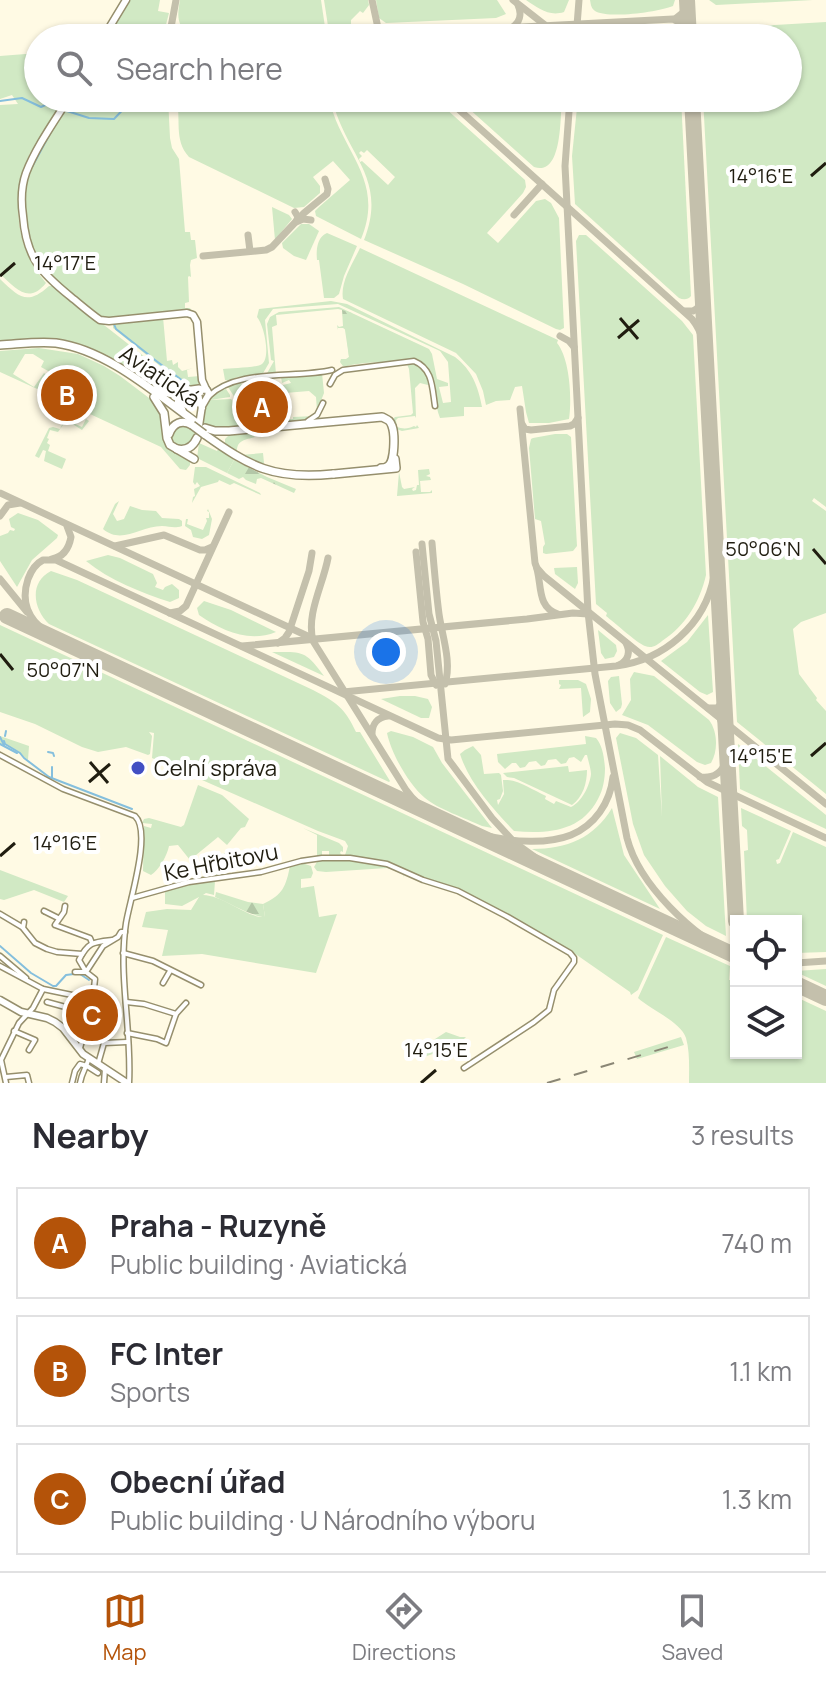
<!DOCTYPE html>
<html lang="en">
<head>
<meta charset="utf-8">
<style>
	:root { --surface:#fff; --page:#f2f2f3; --text:#2b2b33; --muted:#7c7c81; --line:#e1e1e2; --accent:#b45309 }
	body { margin:0; font-family:Manrope,sans-serif; background:var(--page); color:var(--text) }
	.controls { position:absolute; right:24px; bottom:24px; display:grid; overflow:hidden; border-radius:0px; box-shadow:0 2px 6px #0004 }
	.controls button { width:72px; height:72px; display:grid; place-items:center; padding:0; border:0; border-bottom:2px solid var(--line); background:var(--surface); color:var(--text); font:40px sans-serif }
	.you { position:absolute; left:386px; top:652px; width:28px; height:28px; margin:-20px; border:6px solid #fff; border-radius:50%; background:#1a73e8; box-shadow:0 0 0 12px #1a73e833 }
	.badge { display:grid; place-items:center; width:52px; height:52px; border-radius:50%; background:var(--accent); color:#fff; font-size:26px; font-weight:700 }
	.pin { position:absolute; translate:-50% -50%; border:4px solid #fff; box-shadow:0 2px 8px #0006 }
	.list { margin:0; padding:0; list-style:none }
	h2 { display:flex; justify-content:space-between; align-items:center; height:104px; margin:0; padding:0 32px; font-size:34px }
	h2 small { font-size:26px; font-weight:400; color:var(--muted) }
	.list li { display:grid; grid-template-columns:52px 1fr auto; gap:24px; align-items:center; box-sizing:border-box; height:112px; margin:0 16px 16px; padding:0 16px; border:2px solid var(--line); border-radius:0px }
	.list b { display:block; font-size:30px; white-space:nowrap }
	.list p { margin:0; font-size:26px; white-space:nowrap; color:var(--muted) }
	.list em { font-size:26px; font-style:normal; color:var(--muted) }
	.icon { flex:none; width:44px; height:44px; fill:none; stroke:currentColor; stroke-width:2; stroke-linecap:round; stroke-linejoin:round }
	.map { position:relative; flex:none; width:826px; height:1083px; overflow:hidden }
	.search { position:absolute; background:var(--surface); box-shadow:0 2px 6px #0004; left:24px; right:24px; top:24px; height:88px; display:flex; align-items:center; gap:20px; box-sizing:border-box; padding:0 28px; border-radius:44px; color:var(--muted); font-size:30px }
	.sheet { height:488px; background:var(--surface) }
	nav { display:flex; justify-content:space-around; align-items:center; box-sizing:border-box; height:112px; border-top:2px solid var(--line); background:var(--surface); font-size:22px; color:var(--muted) }
	nav a { display:grid; justify-items:center; gap:4px }
	nav .on { color:var(--accent) }
	.map>svg:first-child { display:block }
</style>
</head>
<body>
<div class="map">
<svg width="826" height="1083" viewBox="0 0 826 1083">
	<defs>
		<pattern id="forest-firs" width="22" height="20" patternUnits="userSpaceOnUse" patternTransform="scale(2)"><rect width="22" height="20" fill="#d1e9c4"/><path d="M5 1l3.5 6h-7zM16 11l3.5 6h-7z" fill="#b3c7a7"/></pattern>
		<pattern id="cemetery-stones" width="16" height="16" patternUnits="userSpaceOnUse" patternTransform="scale(2)"><rect width="16" height="16" fill="#d1e9c4"/><path d="M2 7V4a2 2 0 0 1 4 0v3zM10 15v-3a2 2 0 0 1 4 0v3z" fill="#b3c7a7"/></pattern>
	</defs>
	<rect width="100%" height="100%" fill="#fffae4"/>
	<g fill="#d1e9c4" fill-rule="evenodd">
		<path d="M127,0H160L158,11L169,13L163,36L151,38H105Z"/>
		<path d="M180,0H321L325,27L194,34C176,29 177,16 180,0Z"/>
		<path d="M324,0H368L369,5L363,13L360,11L351,20V25L328,26Z"/>
		<path d="M376,0H497L506,14L496,18L386,23L379,18Z"/>
		<path d="M526,0H569L564,12C549,17 538,8 526,0Z"/>
		<path d="M590,0H675L673,6C658,12 609,19 595,11C591,8 591,5 590,0Z"/>
		<path d="M709,0H813L716,5Z"/>
		<path d="M826,22V507L814,498L812,501L826,511V613L801,622L793,629L799,674L817,698L816,700L826,711V794L737,722L703,98H788V38H708L716,30L722,28Z"/>
		<path d="M646,29L672,32L677,38H589L607,32Z"/>
		<path d="M38,53V98H67L34,152L30,153C11,197 14,246 46,283C28,305 16,288 0,274V105L18,104L12,95L0,99V56Z"/>
		<path d="M70,98H168L170,138L172,148L179,159L185,232H190L191,240H195L197,258L191,260L190,265L191,277L189,276L188,277L189,302L185,303V308H190L191,310L174,311L159,315L109,320L97,316L53,280L30,250L23,203L25,184L32,165Z"/>
		<path d="M176,98H329C340,151 386,179 361,239L316,216L315,211L319,207L350,180L333,161L313,177L320,186V193L304,207L294,208L189,157C173,139 182,119 176,98Z"/>
		<path d="M332,98H434L525,180L526,187L523,193L487,233L498,243L536,201L545,199L551,203L559,218L564,328L560,330L556,329L463,284L364,240C389,177 344,154 332,98ZM367,150L395,177L388,185L362,161L360,162L359,159L362,156L359,153L361,151L364,153Z"/>
		<path d="M457,98H562C560,116 563,177 534,167Z"/>
		<path d="M578,98H681L691,296C688,300 683,300 679,298L575,204L572,156Z"/>
		<path d="M272,207L289,215L292,219L275,240Z"/>
		<path d="M301,224H309L319,231L306,260L294,256L283,248L282,243Z"/>
		<path d="M327,233L357,246L344,276L339,294L334,298H324L319,260H317C316,250 317,237 327,233Z"/>
		<path d="M579,235H586L682,321L693,335L706,575C700,602 685,626 662,641C657,645 652,649 645,646C637,643 614,622 606,616L607,613L596,604L576,241Z"/>
		<path d="M360,248L558,340L557,343C570,359 572,399 569,419L549,423H529L526,412L522,386L515,387L510,400L496,401L486,405L483,391L476,374L456,353L343,299C340,282 353,263 360,248Z"/>
		<path d="M0,279C19,297 27,306 49,286H54L182,386H185L113,328V324L115,322L163,317L167,361L172,360L173,365L178,362V367L182,371L193,368L187,370L188,377L200,376L199,386L159,390L85,348L0,342Z"/>
		<path d="M331,301L347,304L455,357C472,370 478,386 482,407H464V416L440,418C435,405 434,388 430,373L410,360L365,363L343,366L340,362L341,359H346L349,357L346,330L343,328H338V330L337,325L339,327L343,326L342,310L338,309L276,315L277,325L272,327L276,374L266,375L274,361L271,360L267,324L270,317L279,312L339,307L429,349L432,354L437,379L448,383V386L439,387L443,403L451,402L448,362L440,351L338,304L273,309L265,320L269,363L262,375L237,377L230,381L225,380L223,369C230,368 257,368 262,364C271,357 264,325 257,317L259,309Z"/>
		<path d="M39,348L78,354L104,366L120,376L157,404L162,411L166,436L188,458L190,462V465L186,470L180,469L161,447L49,395L48,393L56,380L84,394L66,383L68,377L61,373L62,371L60,370L57,376L41,367L44,361L33,354H25L13,374L34,387L44,373L48,376L41,388L45,390L52,379L53,381L46,393L0,372V351Z"/>
		<path d="M411,363C423,366 428,373 428,385L420,383L415,388L416,418L415,416L398,418L396,420L397,427C402,429 409,429 414,426L416,427L417,425L419,428L402,431L396,429L393,419L395,417L411,415L413,413L409,369L407,364Z"/>
		<path d="M322,373L324,393L317,411L316,397L309,391L285,393L282,390L283,385L291,383L289,380L282,383L281,377Z"/>
		<path d="M272,378L275,380V391L274,389L245,393V381Z"/>
		<path d="M241,381L246,414L268,412V418L276,417L281,411C282,416 288,420 293,419V417L315,416L305,421C280,423 221,435 202,423C204,406 207,393 226,389L230,395V397L210,400L231,399L236,404L235,398L228,387Z"/>
		<path d="M60,419H64L82,427L86,419L89,421L82,430L71,423L69,424L65,422L58,432L50,430L47,438L49,439L47,443L50,445L48,451L66,459L62,469L44,461L46,451L43,450L39,458L35,456L49,428L53,427L60,429L64,421Z"/>
		<path d="M181,423L196,431L193,442L179,448L171,442L170,435Z"/>
		<path d="M247,432L255,437C245,440 236,440 237,453L241,455L263,453L264,463L261,465L244,458L225,444V439L230,434Z"/>
		<path d="M555,434H567L571,437L577,546L573,551L546,554L543,553V547L545,544L541,521L535,519L529,448L531,439L533,438Z"/>
		<path d="M199,443L217,451L219,448L234,460L227,473L197,458Z"/>
		<path d="M195,467H206L260,493L261,495L234,483L230,485L219,480L218,482L201,487L192,503L193,497L195,496L194,489L200,486L197,482L195,485L193,482Z"/>
		<path d="M429,469L430,474L426,476L430,477L431,480L420,481L421,492H430L432,490V493L397,496L399,472L402,487L404,489L415,487L412,489L413,491L416,490L417,485H419L418,470Z"/>
		<path d="M119,501L113,514L117,521L124,519L130,506L142,510L156,511L162,518L179,519L182,521V526C173,529 170,526 162,526C140,526 122,545 103,529L115,504Z"/>
		<path d="M208,509L212,519L209,535L202,539L193,537L191,530L185,526L186,519H188L187,524L203,530L207,521L206,518H209V512L207,511Z"/>
		<path d="M18,513L38,520L58,535L57,538L32,560L17,587L0,561V536L8,533L10,530L14,531L15,529L11,527L9,519Z"/>
		<path d="M108,555L120,558L153,574L157,583L155,587L163,590L165,587L172,584L179,590V598L170,602C142,593 109,580 86,561Z"/>
		<path d="M577,567L578,583L575,589L555,574L554,568Z"/>
		<path d="M51,571L77,580L313,690C336,702 345,708 356,732H360L390,781L389,782L49,624C33,609 29,582 51,571Z"/>
		<path d="M204,601L231,610L276,632C249,643 222,631 199,615L197,608Z"/>
		<path d="M708,615L713,692L707,695L700,692L661,661L687,642Z"/>
		<path d="M0,625L663,935L638,990L631,995L630,992L574,953L468,893L427,879L390,862L345,855L348,846L345,841L318,831L152,758L154,733L149,732L152,736L150,754L148,755L126,747L98,752L82,747L35,724L0,712Z"/>
		<path d="M598,630L616,645L617,651L614,657L605,659L601,653Z"/>
		<path d="M272,652C303,652 305,650 324,676Z"/>
		<path d="M634,672L654,676L709,720C718,732 718,751 711,763L705,765L697,762L648,725L622,715L631,700L630,679Z"/>
		<path d="M619,676L622,704L621,708L616,712L610,703L608,681L611,677Z"/>
		<path d="M578,680L586,684L591,699L590,712L583,717L581,688L559,689L561,685L559,684V680Z"/>
		<path d="M400,696H415L428,699L432,707L429,718H421L381,699Z"/>
		<path d="M391,731L413,737L433,747L442,763L492,828L482,826C465,818 438,809 425,798C409,785 391,753 387,733Z"/>
		<path d="M620,733L636,738L658,755L662,817L660,756L698,787L718,797L726,936L706,926L687,911L665,886L644,855L633,824L616,738Z"/>
		<path d="M0,736L29,746L28,760C18,752 11,745 0,744Z"/>
		<path d="M585,736L596,738C603,746 604,758 605,768C605,779 603,790 598,799C581,832 547,834 514,831C494,810 469,783 460,754L465,750L473,746L481,755L484,774L499,773L501,775L503,791L500,799L497,800L498,805L504,794L503,780C518,779 532,790 546,796L545,799L554,804L556,801L571,807C582,802 590,785 591,774C591,769 588,760 587,755H585L581,762L574,757L569,758L566,763L561,764L556,759L548,760L545,765L541,766L536,761L529,762L525,767L520,768L516,763H512L505,769L498,762L497,754L586,744Z"/>
		<path d="M738,744L826,815V829L740,789Z"/>
		<path d="M568,766L569,772L587,770C587,783 583,797 572,805L514,778L507,777L503,773Z"/>
		<path d="M198,785L222,795L249,819L245,827L241,828L227,845L218,837L190,860L178,845L169,846C167,856 159,870 151,875L143,871L144,826L151,828L152,824L142,823L144,819L149,818L181,827L184,825Z"/>
		<path d="M612,808L624,855L660,909L532,849C567,849 594,838 612,808Z"/>
		<path d="M741,808L791,831L779,859L776,860L777,864L780,863L793,832L826,847V952L796,953V921H747L744,851L748,850L747,830L742,826Z"/>
		<path d="M303,828L339,843L343,847V852L341,851L340,853L342,855L329,856V851H322V856H317V835Z"/>
		<path d="M332,859C356,860 381,861 403,872L404,878L402,872L387,868L326,872L317,871L314,867L318,860L332,861Z"/>
		<path d="M302,863L311,866L313,873L311,878L301,879V888L314,886L319,917L337,914L316,973L202,954L162,956L168,930L142,927L146,912L167,909L191,910L199,897L182,906L165,904V891L190,884L215,881L214,895L206,893L203,895C225,896 249,919 265,917L263,904C283,895 286,886 290,866Z"/>
		<path d="M0,870L68,896L64,902L34,890L4,900L0,899Z"/>
		<path d="M666,937L730,966L729,980H736V1053H796V997L826,1011V1083H689C689,1069 690,1052 686,1038C681,1022 651,1010 638,998Z"/>
		<path d="M826,969V986L796,972V971Z"/>
		<path d="M446,1032L460,1037H466L449,1054L444,1050L421,1058L435,1039Z"/>
		<path d="M681,1037L684,1045L637,1059L634,1052Z"/>
	</g>
	<g fill="url(#forest-firs)">
		<path d="M342,310L352,313L355,363L345,367L341,363L342,361H347L349,357Z"/>
		<path d="M234,460L267,477L296,489L294,493L261,478L257,479L256,484L246,480L243,477L239,479L227,473Z"/>
		<path d="M216,892L248,902L263,904L265,917C253,917 229,903 215,897Z"/>
	</g>
	<path fill="url(#cemetery-stones)" d="M226,852L232,870L207,878L204,870Z"/>
	<g fill="none" stroke-linecap="round" stroke-linejoin="round">
		<g stroke="#85bfdd" stroke-width="2">
			<path d="M0,101L22,98L41,107L52,102L60,106"/>
			<path d="M67,111L89,118L114,119L131,101"/>
			<path d="M69,111L75,98"/>
			<path d="M32,167L53,128"/>
			<path d="M114,324L116,329L149,355"/>
			<path d="M151,357L191,387"/>
			<path d="M5,736L6,731"/>
			<path d="M0,737L4,745"/>
			<path d="M4,741L5,744L20,753L24,758L49,777L132,809"/>
			<path d="M0,744L17,753"/>
			<path d="M48,752L53,753L54,756"/>
			<path d="M52,778V767"/>
			<path d="M0,946L31,973L53,986H56L66,975L74,974"/>
			<path d="M80,974L89,980"/>
		</g>
		<g stroke="#c4c0ac" stroke-width="7">
			<path d="M372,0L378,28L383,38"/>
			<path d="M513,0L545,25"/>
			<path d="M675,19L685,11L686,0"/>
			<path d="M511,28C520,23 522,14 518,5"/>
			<path d="M169,38L176,0"/>
			<path d="M481,38L492,37L505,28L673,19L685,25L688,38"/>
			<path d="M576,38L579,0"/>
			<path d="M446,98L692,319C705,335 705,351 706,371"/>
			<path d="M570,98L565,166L588,612L595,674L627,838C639,885 693,936 736,956"/>
			<path d="M295,212L298,217L296,222L303,219L311,220"/>
			<path d="M514,215L542,184"/>
			<path d="M248,235L250,251"/>
			<path d="M203,256L266,250L272,247L304,213L327,194L328,189L325,179"/>
			<path d="M684,311H693C706,305 702,292 701,280"/>
			<path d="M560,336L569,341L574,347"/>
			<path d="M520,409L535,563C543,581 535,607 558,614"/>
			<path d="M522,424L525,429L531,430L570,426L574,424L578,418"/>
			<path d="M0,493L314,639"/>
			<path d="M0,516L8,505L20,503"/>
			<path d="M432,543C434,567 436,591 439,614C442,636 452,661 445,684"/>
			<path d="M422,544L429,614L436,641L448,759L492,818L514,842L550,868L587,887"/>
			<path d="M115,546L164,535L200,550H205L212,547"/>
			<path d="M416,552L423,622L428,639L431,675L436,685"/>
			<path d="M328,558C323,585 306,614 313,641L406,790C434,831 526,853 571,835C595,825 610,803 613,777"/>
			<path d="M52,559C63,557 69,548 71,537L67,526"/>
			<path d="M537,568L544,576L826,804"/>
			<path d="M0,579L27,612"/>
			<path d="M170,613L180,611L186,606L229,512"/>
			<path d="M278,643L285,638L289,632L309,571L312,553"/>
			<path d="M71,646C43,633 16,615 28,579C31,571 35,564 43,560H56L438,738L451,740L615,724L628,725L640,730L707,782L826,838"/>
			<path d="M242,646L527,619L573,613L588,614"/>
			<path d="M619,665C628,661 631,652 626,643"/>
			<path d="M343,692L616,666C664,660 705,625 714,576C717,560 715,543 715,527"/>
			<path d="M708,708H717L723,702V674"/>
			<path d="M372,734C372,724 378,717 388,716"/>
			<path d="M700,777C732,781 732,741 721,721"/>
			<path d="M688,934L704,941"/>
			<path d="M796,963L826,961"/>
		</g>
		<g stroke="#c4c0ac" stroke-width="16">
			<path d="M687,0L689,38"/>
			<path d="M692,98L736,921"/>
			<path d="M7,616L736,956"/>
			<path d="M796,984L826,998"/>
		</g>
		<defs>
			<g id="minor">
				<path d="M330,384L335,375L343,370L414,361C433,369 432,387 435,406"/>
				<path d="M209,396C238,368 294,379 332,370"/>
				<path d="M308,421L317,415L323,403"/>
				<path d="M0,755L63,789L135,816C152,832 130,899 126,923C118,976 132,1030 129,1083"/>
				<path d="M132,898L189,882L261,872L301,861L322,858H350L387,864L423,880L458,891L506,916L570,953L574,958V962L554,990L549,1010L534,1022L464,1068"/>
				<path d="M65,906L64,912L55,925L90,938L92,943"/>
				<path d="M44,911L58,918"/>
				<path d="M0,914L22,927"/>
				<path d="M24,922L23,928L35,943L47,949L57,952L82,954"/>
				<path d="M112,940C93,942 88,942 79,960L86,972L103,946L118,937L121,932H125"/>
				<path d="M123,953L153,961L201,985"/>
				<path d="M0,956L26,978"/>
				<path d="M0,966L43,989L72,995L93,996"/>
				<path d="M75,972H86L95,979L92,1006L80,1048"/>
				<path d="M163,983L170,971"/>
				<path d="M47,1002L69,1008"/>
				<path d="M126,1002L144,1004L176,1014"/>
				<path d="M14,1031L35,1040L29,1050"/>
				<path d="M127,1033L157,1039L166,1043L176,1014L186,1003"/>
				<path d="M98,1064L104,1043L127,1042"/>
				<path d="M6,1077L27,1075L29,1083"/>
				<path d="M6,1083L1,1060L19,1023L33,1008L43,989"/>
				<path d="M72,1083L75,1071L80,1064L87,1066L98,1073"/>
				<path d="M80,1083C82,1072 86,1068 89,1058"/>
				<path d="M104,1083L105,1069"/>
			</g>
			<g id="tertiary">
				<path d="M103,38L126,0"/>
				<path d="M69,98C54,122 36,147 26,173C21,187 21,202 23,216C26,257 40,272 71,297C81,305 90,313 100,320L109,321L187,313L193,315L197,322L202,380L206,389"/>
				<path d="M199,426L202,406L209,394L207,390L199,389L197,393L202,408"/>
				<path d="M0,1000L21,1012L47,1018L55,1022L63,1028L83,1054L127,1083"/>
			</g>
			<g id="secondary">
				<path d="M0,345C19,344 38,341 56,343C108,350 156,394 197,423"/>
				<path d="M154,390L169,393L199,389"/>
				<path d="M154,397L164,413L167,438L170,445L194,459"/>
				<path d="M182,410L178,403L180,396L190,394L198,397"/>
				<path d="M205,428L215,431H229L382,417C388,420 390,420 392,426C395,434 395,462 388,466C386,468 384,468 381,468"/>
				<path d="M169,434C173,423 182,419 192,425"/>
				<path d="M204,434C250,467 274,480 333,474"/>
				<path d="M177,449C186,451 193,447 197,438"/>
				<path d="M334,474L396,468L395,459"/>
			</g>
		</defs>
		<use href="#minor" stroke="#968f6d" stroke-width="7"/>
		<use href="#tertiary" stroke="#968f6d" stroke-width="9"/>
		<use href="#secondary" stroke="#968f6d" stroke-width="10"/>
		<use href="#minor" stroke="#fff" stroke-width="4"/>
		<use href="#tertiary" stroke="#fff" stroke-width="6"/>
		<use href="#secondary" stroke="#fff" stroke-width="7"/>
		<path stroke="#8a8675" stroke-width="2" stroke-dasharray="14 14" stroke-linecap="butt" d="M547,1083L675,1045"/>
		<defs>
			<path id="secondary-bridge" d="M192,425L204,434"/>
		</defs>
		<use href="#secondary-bridge" stroke="#968f6d" stroke-width="10" stroke-linecap="butt"/>
		<use href="#secondary-bridge" stroke="#fff" stroke-width="7"/>
	</g>
	<path fill="none" stroke="#201d10" stroke-width="3" d="M811,176L826,163M0,276L15,263M620,318L638,339M618,338L639,320M813,549L826,564M0,654L13,670M811,756L826,743M90,762L108,783M89,782L110,764M0,856L15,843M421,1083L436,1070"/>
	<circle fill="#424fc3" stroke="#fff" stroke-width="3" cx="138" cy="768" r="8"/>
	<g text-anchor="middle" stroke-width="8" stroke-linejoin="round" paint-order="stroke">
		<g font-size="22" fill="#201d10" stroke="#fff">
			<text transform="translate(160 376) rotate(34)" y="8">Aviatická</text>
			<text transform="translate(221 862) rotate(-11)" y="8">Ke Hřbitovu</text>
		</g>
		<g font-size="22" fill="#201d10" stroke="#fff" text-anchor="start">
			<text x="154" y="776">Celní správa</text>
		</g>
	</g>
	<g font-size="20" text-anchor="middle" fill="#201d10" stroke="#fff" stroke-width="8" stroke-linejoin="round" paint-order="stroke">
		<text x="761" y="183">14°16'E</text>
		<text x="65" y="270">14°17'E</text>
		<text x="763" y="556">50°06'N</text>
		<text x="63" y="677">50°07'N</text>
		<text x="761" y="763">14°15'E</text>
		<text x="65" y="850">14°16'E</text>
		<text x="436" y="1057">14°15'E</text>
	</g>
</svg>
<div class="controls">
<button><svg class="icon" aria-label="locate" viewBox="0 0 24 24"><circle cx="12" cy="12" r="6"/><path d="M12 2v4M12 18v4M2 12h4M18 12h4"/></svg></button>
<button><svg class="icon" aria-label="layers" viewBox="0 0 24 24"><path d="M12 4l9 5-9 5-9-5zM3 14l9 5 9-5"/></svg></button>
</div>
<div class="you"></div>
<div class="pin badge" style="left:262px;top:407px">A</div>
<div class="pin badge" style="left:67px;top:395px">B</div>
<div class="pin badge" style="left:92px;top:1015px">C</div>
<div class="search"><svg class="icon" aria-label="search" viewBox="0 0 24 24"><circle cx="10" cy="10" r="6"/><path d="M15 15l6 6"/></svg>Search here</div>
</div>
<section class="sheet">
<h2>Nearby<small>3 results</small></h2>
<ul class="list">
<li><span class="badge">A</span><div><b>Praha - Ruzyně</b><p>Public building · Aviatická</p></div><em>740 m</em></li>
<li><span class="badge">B</span><div><b>FC Inter</b><p>Sports</p></div><em>1.1 km</em></li>
<li><span class="badge">C</span><div><b>Obecní úřad</b><p>Public building · U Národního výboru</p></div><em>1.3 km</em></li>
</ul>
</section>
<nav>
<a class="on"><svg class="icon" aria-label="map" viewBox="0 0 24 24"><path d="M3 6l6-2 6 2 6-2v14l-6 2-6-2-6 2zM9 4v14M15 6v14"/></svg>Map</a>
<a><svg class="icon" aria-label="directions" viewBox="0 0 24 24"><path d="M12 3l9 9-9 9-9-9zM9 14v-3h6M13 9l2 2-2 2"/></svg>Directions</a>
<a><svg class="icon" aria-label="saved" viewBox="0 0 24 24"><path d="M7 4h10v16l-5-4-5 4z"/></svg>Saved</a>
</nav>
</body>
</html>
